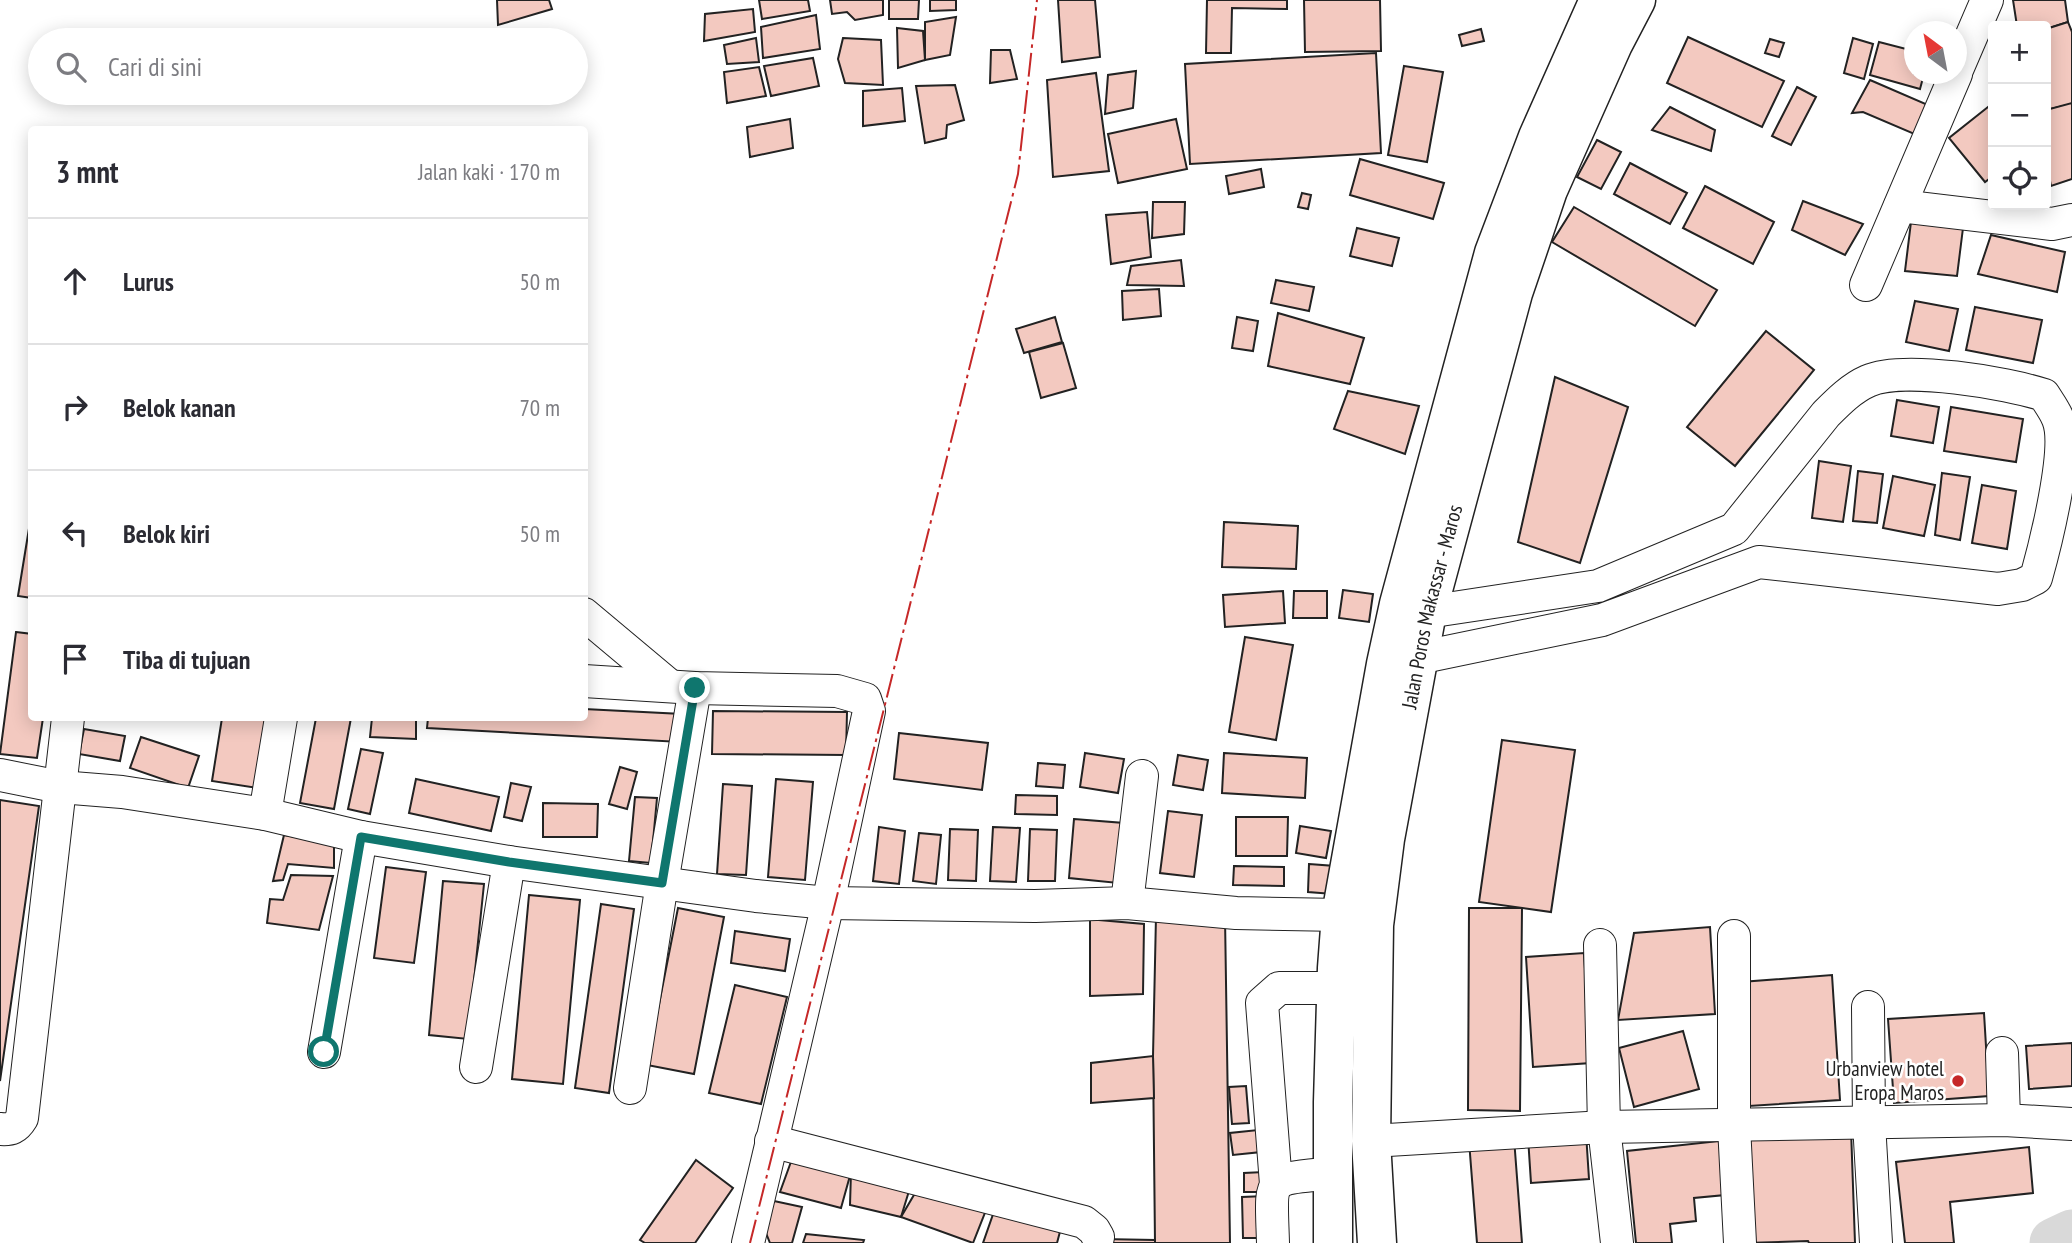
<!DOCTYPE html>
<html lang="id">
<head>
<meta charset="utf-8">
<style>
	:root { --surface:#fff; --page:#f2f2f3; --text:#2b2b33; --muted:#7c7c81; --line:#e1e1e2 }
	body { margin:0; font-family:"PT Sans Narrow",sans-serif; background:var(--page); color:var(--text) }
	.controls { position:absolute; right:21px; top:21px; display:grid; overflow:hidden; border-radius:7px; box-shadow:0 4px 18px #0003 }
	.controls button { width:63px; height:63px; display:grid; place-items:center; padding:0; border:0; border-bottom:2px solid var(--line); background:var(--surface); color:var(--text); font:35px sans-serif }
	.compass { position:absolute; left:1904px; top:21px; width:63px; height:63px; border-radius:50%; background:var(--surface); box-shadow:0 4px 18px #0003; rotate:328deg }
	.stop { position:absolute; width:21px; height:21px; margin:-16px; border:5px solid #0f766e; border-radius:50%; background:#fff }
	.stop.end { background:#0f766e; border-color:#fff; box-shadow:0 2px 7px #0008 }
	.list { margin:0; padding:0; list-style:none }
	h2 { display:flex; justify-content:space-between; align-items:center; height:91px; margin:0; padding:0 28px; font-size:30px }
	h2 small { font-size:23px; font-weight:400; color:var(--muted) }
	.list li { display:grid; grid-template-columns:46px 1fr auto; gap:21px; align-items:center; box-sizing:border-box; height:126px; padding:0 28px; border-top:2px solid var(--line) }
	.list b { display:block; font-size:26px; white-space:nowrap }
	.list em { font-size:23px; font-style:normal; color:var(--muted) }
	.icon { flex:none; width:38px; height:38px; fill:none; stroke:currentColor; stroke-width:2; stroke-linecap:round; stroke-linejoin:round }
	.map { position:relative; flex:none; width:2072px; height:1243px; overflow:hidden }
	.search { position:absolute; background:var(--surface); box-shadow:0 4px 18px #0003; left:28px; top:28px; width:560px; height:77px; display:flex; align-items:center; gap:18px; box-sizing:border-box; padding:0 24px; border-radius:38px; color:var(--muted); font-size:26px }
	.panel { position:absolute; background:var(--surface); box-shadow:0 4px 18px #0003; left:28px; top:126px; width:560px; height:595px; border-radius:7px }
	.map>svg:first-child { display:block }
</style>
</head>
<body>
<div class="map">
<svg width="2072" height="1243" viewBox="0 0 2072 1243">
	<rect width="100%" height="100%" fill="#fff"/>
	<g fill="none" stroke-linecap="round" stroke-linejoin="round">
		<path stroke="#d9d9d9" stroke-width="51" d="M2055,1243L2072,1235"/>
	</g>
	<g fill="#f3c9c0" stroke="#222" stroke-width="2">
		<path d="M497,0H549L552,9L498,25Z"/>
		<path d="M759,0H808L810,11L762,19Z"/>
		<path d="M830,0H883V15L855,20L847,12L832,14Z"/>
		<path d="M889,0H919L918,19H889Z"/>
		<path d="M930,0H956V10L930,11Z"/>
		<path d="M1058,0H1095L1100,57L1062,62Z"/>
		<path d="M1207,0H1287V9L1232,8L1231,53H1206Z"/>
		<path d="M1304,0H1380L1381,51L1305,52Z"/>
		<path d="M2013,0H2065L2068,22L2046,29V26H2017Z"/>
		<path d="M753,9L755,32L704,41L705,14Z"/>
		<path d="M816,15L820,49L763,58L761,27Z"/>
		<path d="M956,17L950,55L925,60V22Z"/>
		<path d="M2068,22L2072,32V104L2046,110V29Z"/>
		<path d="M897,28L923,31L925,60L898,68Z"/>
		<path d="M1481,29L1484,41L1462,46L1459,35Z"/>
		<path d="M1688,37L1784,81L1762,127L1667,83Z"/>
		<path d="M756,38L759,62L727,64L724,45Z"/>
		<path d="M843,38L881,40L883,85L845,83L838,59Z"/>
		<path d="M1853,38L1873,44L1864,79L1844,73Z"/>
		<path d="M1770,39L1784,43L1779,57L1765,53Z"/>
		<path d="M1879,42L1914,51V74H1924L1920,89L1870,75Z"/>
		<path d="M991,50H1010L1017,79L990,83Z"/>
		<path d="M1376,53L1381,153L1190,164L1185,64Z"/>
		<path d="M813,58L819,86L771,96L764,66Z"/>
		<path d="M1404,66L1443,72L1427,162L1388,155Z"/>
		<path d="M759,67L766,96L727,103L724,72Z"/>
		<path d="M1136,71L1133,108L1105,114L1108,75Z"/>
		<path d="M1096,73L1109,171L1053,177L1047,80Z"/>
		<path d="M1870,80L1928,105L1919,136L1863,112L1852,113Z"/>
		<path d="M955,85L964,120L947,125L946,138L925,143L916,86Z"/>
		<path d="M1797,87L1816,97L1791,145L1772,136Z"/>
		<path d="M902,88L905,121L863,126V91Z"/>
		<path d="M1993,103V176L1985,182L1949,138Z"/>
		<path d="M2072,103V179L2051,186L2046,161V110Z"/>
		<path d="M1670,107L1715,130L1711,151L1652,130Z"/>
		<path d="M790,119L793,148L750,157L747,127Z"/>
		<path d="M1176,119L1187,169L1118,183L1108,134Z"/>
		<path d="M1597,140L1621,152L1601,189L1577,177Z"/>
		<path d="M1360,159L1444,183L1433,219L1350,195Z"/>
		<path d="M1630,163L1687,193L1670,224L1614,194Z"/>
		<path d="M1261,169L1264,187L1229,194L1226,176Z"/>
		<path d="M1705,186L1774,222L1753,264L1683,228Z"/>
		<path d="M1302,193L1311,195L1308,209L1298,207Z"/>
		<path d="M1803,201L1863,224L1845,255L1792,230Z"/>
		<path d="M1153,202H1185L1184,234L1152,238Z"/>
		<path d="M1574,207L1717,290L1695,326L1552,242Z"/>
		<path d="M1147,212L1151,257L1111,264L1106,215Z"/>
		<path d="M1911,222L1963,228L1957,276L1905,271Z"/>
		<path d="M1357,228L1399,238L1392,266L1350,256Z"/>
		<path d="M1991,235L2065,252L2057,292L1978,274Z"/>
		<path d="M1181,260L1184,286L1127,285L1131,266Z"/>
		<path d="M1276,280L1314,287L1309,311L1271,303Z"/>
		<path d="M1159,289L1161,316L1123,320L1122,291Z"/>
		<path d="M1915,301L1958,309L1949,351L1906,342Z"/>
		<path d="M1975,307L2042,320L2033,363L1966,350Z"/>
		<path d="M1278,313L1364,338L1350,384L1268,366Z"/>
		<path d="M1055,317L1062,342L1024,353L1016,329Z"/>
		<path d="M1237,317L1258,321L1253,351L1232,348Z"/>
		<path d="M1766,331L1814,370L1735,466L1687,427Z"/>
		<path d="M1063,343L1076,388L1041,398L1029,352Z"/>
		<path d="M1555,377L1628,407L1580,563L1518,542Z"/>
		<path d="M1348,391L1419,406L1405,454L1334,429Z"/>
		<path d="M1897,400L1939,407L1933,443L1891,436Z"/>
		<path d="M1951,407L2023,419L2016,462L1944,451Z"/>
		<path d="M1819,461L1851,466L1843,522L1812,518Z"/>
		<path d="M1858,471L1883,474L1877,523L1853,521Z"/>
		<path d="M1942,473L1970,477L1960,540L1935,535Z"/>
		<path d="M1893,476L1935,485L1924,536L1883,528Z"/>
		<path d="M1982,485L2016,491L2007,549L1972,543Z"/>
		<path d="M32,510V598L18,596Z"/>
		<path d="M1224,522L1298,526L1296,569L1222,567Z"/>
		<path d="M1343,590L1373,594L1369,622L1339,618Z"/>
		<path d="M1283,591L1285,623L1225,627L1223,595Z"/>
		<path d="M1294,591H1327V618H1293Z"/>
		<path d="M16,632L32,634V718H43L37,758L0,754Z"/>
		<path d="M1245,637L1293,645L1276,740L1229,732Z"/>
		<path d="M584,709L682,714L680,742L427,728L428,718H584Z"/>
		<path d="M713,711L847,712L846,755L712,754Z"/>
		<path d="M222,718H270L258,788L212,781Z"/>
		<path d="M316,718H351L334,809L300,803Z"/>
		<path d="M372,718H416V739L370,737Z"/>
		<path d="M84,729L125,736L120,761L79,754Z"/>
		<path d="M899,733L988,743L982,790L894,779Z"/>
		<path d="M141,737L199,756L188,788L130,768Z"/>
		<path d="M1502,740L1575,750L1551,912L1479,902Z"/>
		<path d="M361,749L383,753L370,814L348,809Z"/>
		<path d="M1085,753L1124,759L1118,793L1080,787Z"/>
		<path d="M1224,753L1307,758L1305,798L1222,793Z"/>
		<path d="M1178,755L1208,760L1203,790L1173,785Z"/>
		<path d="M1038,763L1065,765L1063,788L1036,786Z"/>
		<path d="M620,767L637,772L627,809L609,804Z"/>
		<path d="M416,779L499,797L491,831L409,813Z"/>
		<path d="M776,779L813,782L805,880L768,877Z"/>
		<path d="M511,783L531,787L522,821L504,817Z"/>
		<path d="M723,784L752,786L746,875L717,874Z"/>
		<path d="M1016,795L1057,796V815L1015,814Z"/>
		<path d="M635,797L657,798L651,863L629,861Z"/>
		<path d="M0,800L39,806L0,1081Z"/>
		<path d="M543,803L598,804L597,837H543Z"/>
		<path d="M1168,811L1202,815L1194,877L1160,873Z"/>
		<path d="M1236,817H1288L1287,856H1236Z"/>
		<path d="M1074,819L1124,823L1118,883L1069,878Z"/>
		<path d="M1300,826L1331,831L1326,858L1296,853Z"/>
		<path d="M879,827L905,831L899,884L873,881Z"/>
		<path d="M993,827L1020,828L1016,882L990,881Z"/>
		<path d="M950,829L978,830L976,881L948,880Z"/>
		<path d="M1030,829L1057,830L1055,881H1028Z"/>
		<path d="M919,833L941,835L936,884L913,881Z"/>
		<path d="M284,835L334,843V868L288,864L283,880L273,881Z"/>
		<path d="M1309,864L1335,866L1333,894L1308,892Z"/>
		<path d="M1234,866L1284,867V886L1233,885Z"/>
		<path d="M386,867L426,872L414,963L374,958Z"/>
		<path d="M291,875L333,876L319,930L267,923L270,899L283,900Z"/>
		<path d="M443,881L484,884L468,1039L429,1035Z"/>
		<path d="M529,895L580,900L563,1084L512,1079Z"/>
		<path d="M601,904L634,909L609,1093L575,1088Z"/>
		<path d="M678,908L724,917L694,1074L647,1065Z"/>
		<path d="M1469,908H1522L1520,1111L1468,1110Z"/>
		<path d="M1090,912L1099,920L1144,924L1143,994L1090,996Z"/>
		<path d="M1156,916L1225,917L1230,1243H1155L1153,1056Z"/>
		<path d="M1710,927L1715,1014L1618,1020L1634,933Z"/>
		<path d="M735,931L790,939L785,971L731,963Z"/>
		<path d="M1584,953L1591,1063L1533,1067L1526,957Z"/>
		<path d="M1832,975L1840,1100L1749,1106L1741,982Z"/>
		<path d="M735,985L787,997L761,1104L709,1093Z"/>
		<path d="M1984,1013L1989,1096L1894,1103L1888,1019Z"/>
		<path d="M1683,1031L1699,1089L1634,1107L1619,1048Z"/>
		<path d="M2072,1043V1086L2029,1089L2026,1046Z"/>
		<path d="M1153,1056L1154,1098L1091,1103V1063Z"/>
		<path d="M1246,1086L1249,1123L1232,1124L1229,1087Z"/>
		<path d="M1851,1129L1855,1243H1809L1808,1241L1745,1243L1741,1134Z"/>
		<path d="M1258,1130L1261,1152L1233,1155L1230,1133Z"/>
		<path d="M1586,1133L1589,1179L1531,1183L1528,1137Z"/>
		<path d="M1514,1138L1522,1243H1477L1469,1141Z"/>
		<path d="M1719,1141L1725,1195L1694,1198L1696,1221L1670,1224L1672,1243H1636L1627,1151Z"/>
		<path d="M2029,1147L2033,1193L1950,1202L1954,1243H1905L1896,1162Z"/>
		<path d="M796,1148L851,1172L841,1208L780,1192Z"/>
		<path d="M696,1160L733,1188L695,1243H645L640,1240Z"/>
		<path d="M851,1172L913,1178L901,1217L850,1205Z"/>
		<path d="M1264,1172L1265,1192H1244V1173Z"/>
		<path d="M921,1183L988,1205L973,1243L901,1217Z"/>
		<path d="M1266,1196L1267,1238H1243L1242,1197Z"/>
		<path d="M998,1200L1062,1224L1057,1243H983Z"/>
		<path d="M774,1201L802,1207L792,1243H770L762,1223Z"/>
		<path d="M806,1234L864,1240L863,1243H803Z"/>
		<path d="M1101,1239L1155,1240V1243H1101Z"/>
	</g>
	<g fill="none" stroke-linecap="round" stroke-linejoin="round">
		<defs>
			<g id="minor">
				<path d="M1956,72L1987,0"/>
				<path d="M1900,206L2052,224L2072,220"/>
				<path d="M1866,285L1956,74"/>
				<path d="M584,614L670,686"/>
				<path d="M1418,658L1602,620L1759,562L1998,589L2022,585L2036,578C2045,546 2070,448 2058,419C2055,411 2049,403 2044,395C2008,383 1903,365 1868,381C1852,388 1839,401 1826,414L1734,529L1598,586L1427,612"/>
				<path d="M584,681L695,688L837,691L865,699L869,711L828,903L748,1243"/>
				<path d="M0,775L60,787L122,792L265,814L361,837L509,862L756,896L828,903L1035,906L1127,903L1236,913L1341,915"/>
				<path d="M265,814L281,718"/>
				<path d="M1127,903L1142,776"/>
				<path d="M1734,936V1126L1740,1243"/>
				<path d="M1600,945L1604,1127L1617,1243"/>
				<path d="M1868,1007L1869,1123L1876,1243"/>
				<path d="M324,1052L361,837"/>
				<path d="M2002,1053L2004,1120"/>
				<path d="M476,1067L509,862"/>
				<path d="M630,1088L662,883L695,688"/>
				<path d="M0,1129C11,1130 16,1128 22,1118L68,718"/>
				<path d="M771,1141L1084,1222L1094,1230L1098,1237"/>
				<path d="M1371,1141L1604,1127L2004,1120L2072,1124"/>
				<path d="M1276,1184L1262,1003L1279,988H1336"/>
				<path d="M1273,1243C1271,1174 1265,1180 1334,1173"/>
			</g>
			<g id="highway">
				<path d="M1333,1243V1102L1337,968L1341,915L1386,664L1399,604L1494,253L1538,137L1599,0"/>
				<path id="s1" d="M1377,1243L1371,1141L1374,925L1385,839L1427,612L1513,293L1548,190L1613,44L1636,0"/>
			</g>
		</defs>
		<use href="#minor" stroke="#222" stroke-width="34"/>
		<use href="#highway" stroke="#222" stroke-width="41"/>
		<use href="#minor" stroke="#fff" stroke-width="32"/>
		<use href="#highway" stroke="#fff" stroke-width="38"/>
		<path stroke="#c62828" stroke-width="2" stroke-dasharray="24 5 3.5 5" stroke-linecap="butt" d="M750,1243L1018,174L1037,0"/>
	</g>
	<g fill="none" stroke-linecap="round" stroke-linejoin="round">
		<path stroke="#0f766e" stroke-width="9" d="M324,1052L361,837L509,862L662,883L695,688"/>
	</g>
	<circle fill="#c62828" stroke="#fff" stroke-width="2.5" cx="1958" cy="1081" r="7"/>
	<g text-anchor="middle" stroke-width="5" stroke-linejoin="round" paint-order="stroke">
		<g font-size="21" fill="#222" stroke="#fff">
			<text dy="7" stroke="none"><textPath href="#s1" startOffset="642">Jalan Poros Makassar - Maros</textPath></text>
		</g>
		<g font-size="21" fill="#222" stroke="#fff" text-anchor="end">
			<text x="1944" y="1076">Urbanview hotel<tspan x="1944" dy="24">Eropa Maros</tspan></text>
		</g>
	</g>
</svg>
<div class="controls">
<button>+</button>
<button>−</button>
<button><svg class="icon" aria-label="locate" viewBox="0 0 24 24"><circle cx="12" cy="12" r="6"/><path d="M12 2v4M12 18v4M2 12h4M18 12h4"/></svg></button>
</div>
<svg class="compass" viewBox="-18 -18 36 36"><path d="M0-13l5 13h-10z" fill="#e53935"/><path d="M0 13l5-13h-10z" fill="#7c7c81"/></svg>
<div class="stop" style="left:324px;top:1052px"></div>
<div class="stop end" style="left:695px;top:688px"></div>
<div class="search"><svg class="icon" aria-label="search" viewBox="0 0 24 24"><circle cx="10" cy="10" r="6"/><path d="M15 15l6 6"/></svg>Cari di sini</div>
<section class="panel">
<h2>3 mnt<small>Jalan kaki · 170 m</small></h2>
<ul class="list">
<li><svg class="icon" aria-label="ahead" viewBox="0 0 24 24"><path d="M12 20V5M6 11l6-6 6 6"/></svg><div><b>Lurus</b></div><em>50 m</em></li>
<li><svg class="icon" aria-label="right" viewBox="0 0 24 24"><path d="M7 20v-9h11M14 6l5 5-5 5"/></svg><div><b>Belok kanan</b></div><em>70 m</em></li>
<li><svg class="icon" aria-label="left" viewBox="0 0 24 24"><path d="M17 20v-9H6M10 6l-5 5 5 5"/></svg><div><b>Belok kiri</b></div><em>50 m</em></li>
<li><svg class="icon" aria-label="arrive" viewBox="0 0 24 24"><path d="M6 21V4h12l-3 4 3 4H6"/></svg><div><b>Tiba di tujuan</b></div></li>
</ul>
</section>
</div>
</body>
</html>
